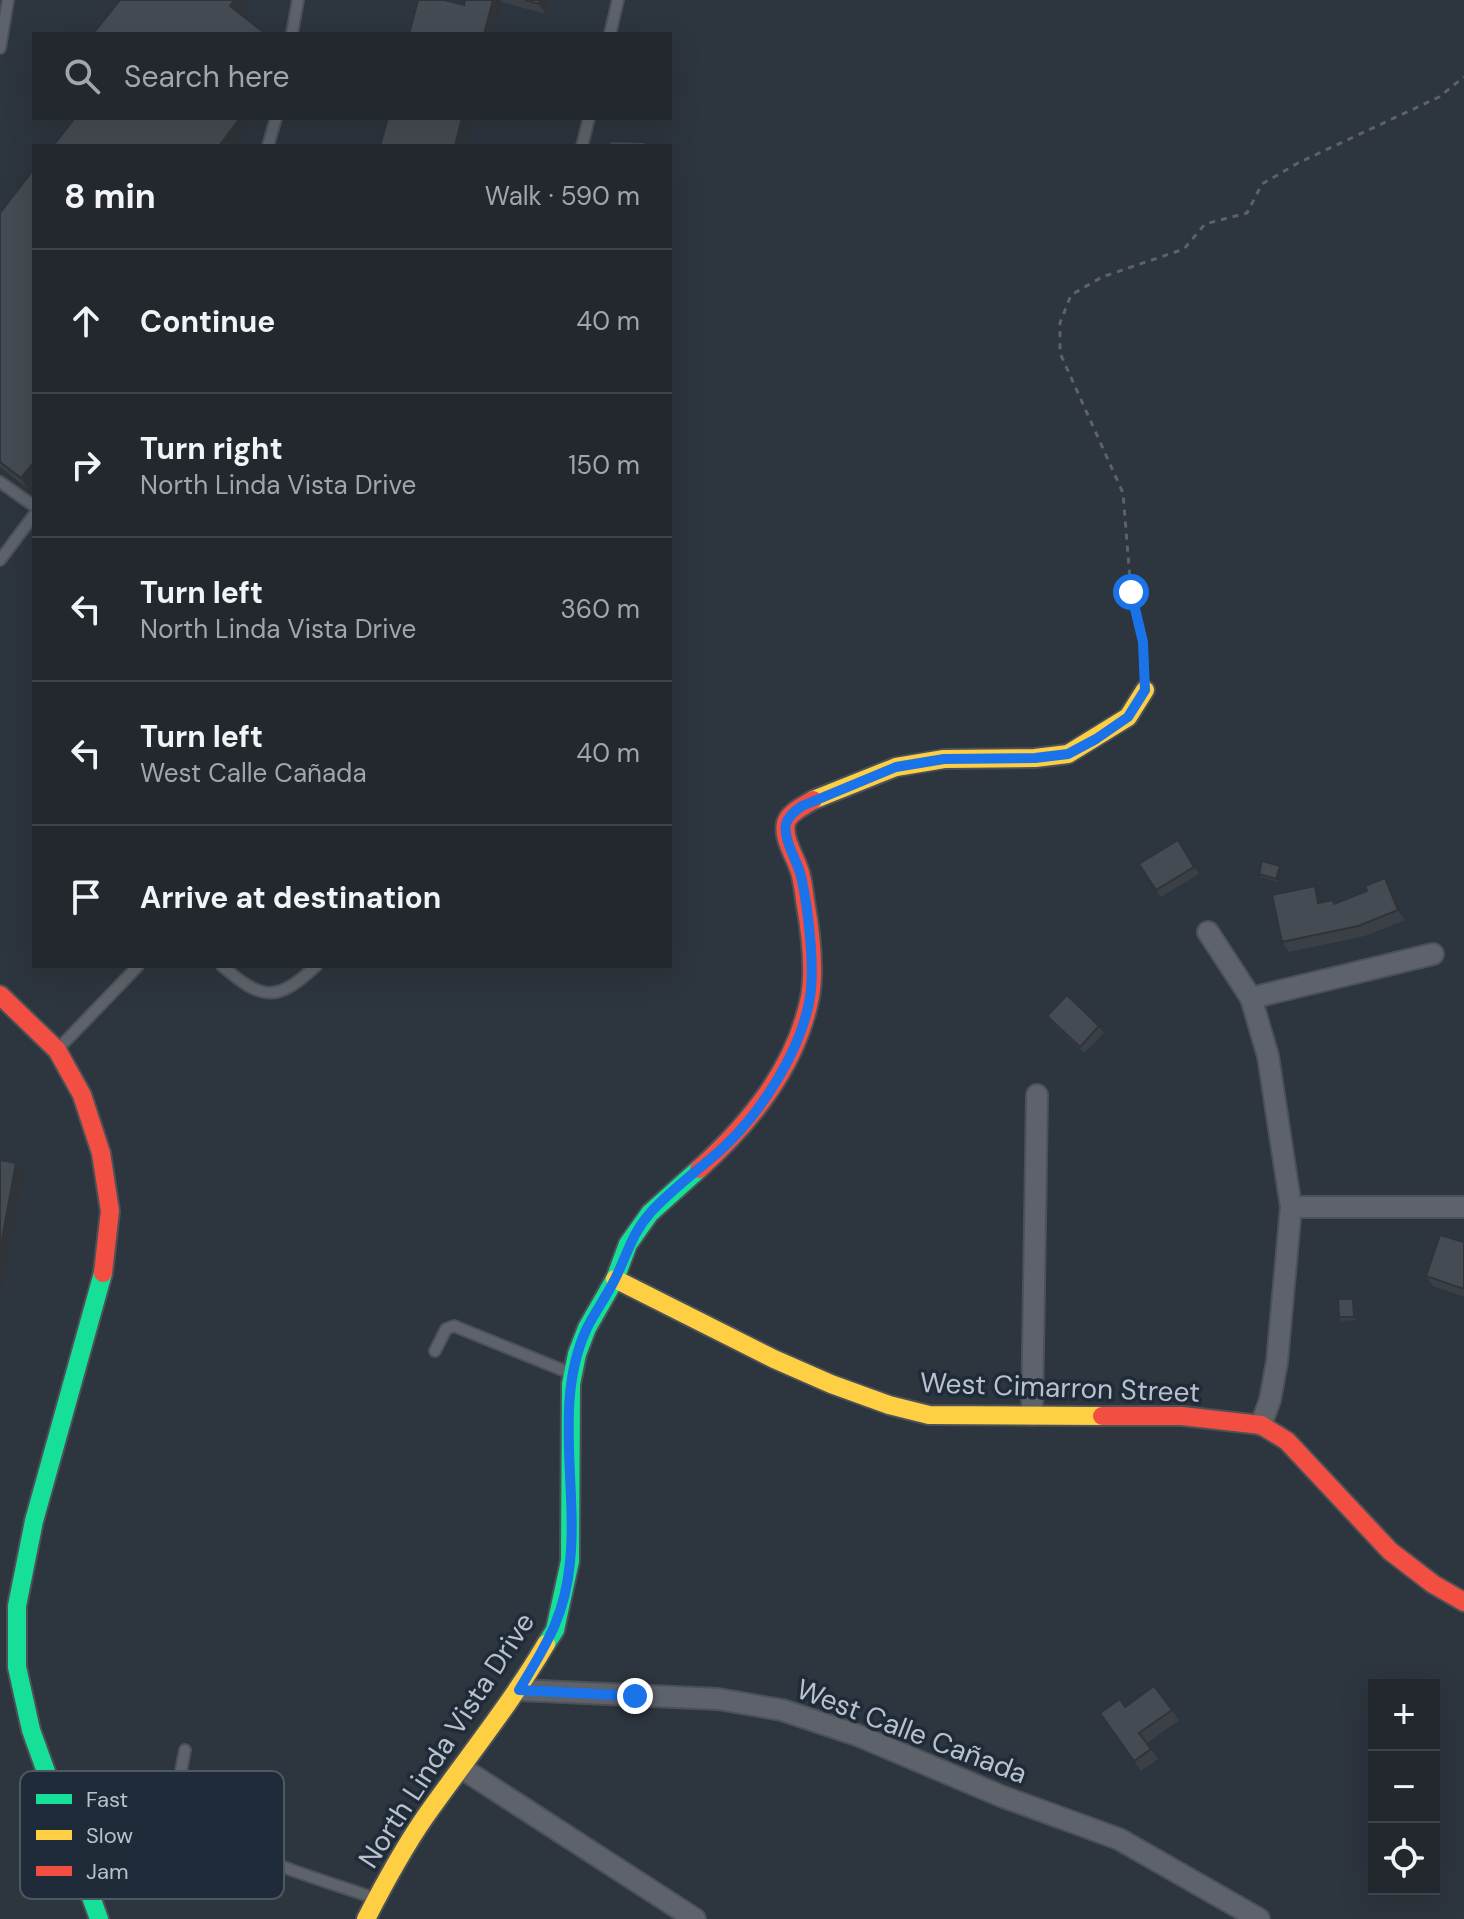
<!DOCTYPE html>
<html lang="en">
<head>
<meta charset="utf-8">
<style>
	:root { --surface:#22282e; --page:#2e343a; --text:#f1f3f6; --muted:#a2a6aa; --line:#3f444a }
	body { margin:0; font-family:"DM Sans",sans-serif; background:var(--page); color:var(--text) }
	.controls { position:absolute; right:24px; bottom:24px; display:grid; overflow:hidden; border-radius:0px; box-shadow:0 8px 32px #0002 }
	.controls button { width:72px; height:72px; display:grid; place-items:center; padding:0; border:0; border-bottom:2px solid var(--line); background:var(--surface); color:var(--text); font:40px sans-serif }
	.stop { position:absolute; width:24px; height:24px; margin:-18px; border:6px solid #1a73e8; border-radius:50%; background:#fff }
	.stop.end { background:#1a73e8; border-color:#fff; box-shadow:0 2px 8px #0008 }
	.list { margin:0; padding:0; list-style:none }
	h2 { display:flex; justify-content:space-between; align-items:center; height:104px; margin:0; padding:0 32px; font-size:34px }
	h2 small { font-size:26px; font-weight:400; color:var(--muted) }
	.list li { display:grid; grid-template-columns:52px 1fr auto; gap:24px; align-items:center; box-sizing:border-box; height:144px; padding:0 32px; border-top:2px solid var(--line) }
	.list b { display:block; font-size:30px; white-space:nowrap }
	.list p { margin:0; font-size:26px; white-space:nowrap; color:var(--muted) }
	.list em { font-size:26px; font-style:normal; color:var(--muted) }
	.icon { flex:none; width:44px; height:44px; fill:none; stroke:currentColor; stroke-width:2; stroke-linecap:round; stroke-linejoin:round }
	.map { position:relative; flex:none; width:1464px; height:1919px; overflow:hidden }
	.search { position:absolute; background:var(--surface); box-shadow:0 8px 32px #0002; left:32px; top:32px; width:640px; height:88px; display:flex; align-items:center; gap:20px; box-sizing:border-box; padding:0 28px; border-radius:0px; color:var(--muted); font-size:30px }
	.panel { position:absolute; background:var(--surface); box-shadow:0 8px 32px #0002; left:32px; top:144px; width:640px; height:824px; border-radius:0px }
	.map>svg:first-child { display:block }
</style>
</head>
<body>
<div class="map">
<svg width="1464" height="1919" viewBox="0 0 1464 1919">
	<rect width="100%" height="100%" fill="#2d353e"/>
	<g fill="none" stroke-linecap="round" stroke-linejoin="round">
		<defs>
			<g id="lane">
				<path d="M292,34L298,0"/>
				<path d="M610,34L618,0"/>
				<path d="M0,48L8,0"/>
				<path d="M268,146L276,118"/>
				<path d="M582,146L589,118"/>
				<path d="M0,482L34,506"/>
				<path d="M0,560L34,515"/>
				<path d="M222,966C263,1001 277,1002 316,966"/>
				<path d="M59,1048L138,966"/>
				<path d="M435,1351L446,1329L454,1326L570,1373"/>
				<path d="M185,1750C182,1765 176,1789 185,1804C189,1812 200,1819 207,1825C260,1866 313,1876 374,1898"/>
			</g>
			<g id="street">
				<path d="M1208,932L1251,998L1268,1056L1291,1207L1277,1362L1270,1400L1261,1425"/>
				<path d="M1251,998L1433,954"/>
				<path d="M1291,1207H1464"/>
				<path d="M1032,1415L1037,1095"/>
				<path d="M519,1690L718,1699L782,1710L857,1735L1001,1796L1119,1839L1259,1919"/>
				<path d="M463,1769L695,1919"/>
			</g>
			<g id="fast">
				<path d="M546,1644L555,1630L570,1561L571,1384L577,1354L587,1328L615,1279L628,1244L650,1213L699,1169"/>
				<path d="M99,1919L31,1730L17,1667V1606L34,1521L103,1273"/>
			</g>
			<g id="slow">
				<path d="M813,800L896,767L944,759L1035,758L1068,754L1128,717L1145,690"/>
				<path d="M615,1279L774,1359L831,1384L889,1405L929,1415L1102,1416"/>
				<path d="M366,1919C384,1884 403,1849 425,1817C466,1759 510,1705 546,1644"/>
			</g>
			<g id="jam">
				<path d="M0,995L57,1050L82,1095L101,1153L110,1211L103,1273"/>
				<path d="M699,1169C750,1123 796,1067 810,997C815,969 810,928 805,900C804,892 803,884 801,876C798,860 782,840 786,823C789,812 804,806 813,800"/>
				<path d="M1102,1416H1182L1261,1425L1287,1441L1390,1551L1433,1584L1464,1602"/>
			</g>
		</defs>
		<use href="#lane" stroke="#4c5158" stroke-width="14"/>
		<use href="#street" stroke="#4c5158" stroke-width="24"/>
		<use href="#fast" stroke="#4c5158" stroke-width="22"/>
		<use href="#slow" stroke="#4c5158" stroke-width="22"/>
		<use href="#jam" stroke="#4c5158" stroke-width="22"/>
		<path stroke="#5c6267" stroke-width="3" stroke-dasharray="6 6" stroke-linecap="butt" d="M1144,670L1143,642L1131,592L1123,493L1060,353V323L1071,295L1102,277L1184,249L1205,224L1247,213L1262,184L1298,163L1439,97L1464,77"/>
		<use href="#lane" stroke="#5e636b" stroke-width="10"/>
		<use href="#street" stroke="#5e636b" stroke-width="20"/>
		<use href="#fast" stroke="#16e098" stroke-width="18"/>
		<use href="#slow" stroke="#ffcf43" stroke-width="18"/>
		<use href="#jam" stroke="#f24e42" stroke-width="18"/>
	</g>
	<g fill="#3b4047">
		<path d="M465,0H550L546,14L502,2L464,5Z"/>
		<path d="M34,169V481L28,489L0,467V213Z"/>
		<path d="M1178,840L1199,874L1161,897L1139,864Z"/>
		<path d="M1280,866L1282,869L1278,882L1261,877L1259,874Z"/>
		<path d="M1385,878L1392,888L1405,920L1365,936L1289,952L1282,942L1315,886L1322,896L1323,902L1333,900L1336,903L1367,891Z"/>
		<path d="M1047,1016L1099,1026L1104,1033L1084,1053L1052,1023Z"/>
		<path d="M1464,1242V1297L1433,1286L1426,1276Z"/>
		<path d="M1355,1302L1356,1320L1341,1321L1339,1317Z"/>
		<path d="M1154,1686L1179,1720L1147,1743L1158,1759L1141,1771L1100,1713L1125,1707Z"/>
	</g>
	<g fill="#303439">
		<path d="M234,0H249L237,16L230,6Z"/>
		<path d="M493,0H500L502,2L494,34H484Z"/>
		<path d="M540,0H550L546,14L539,4Z"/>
		<path d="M240,118H255L234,146H219Z"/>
		<path d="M462,118H472L465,146H455Z"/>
		<path d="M34,462V481L28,489L21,478Z"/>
		<path d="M1280,866L1282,869L1278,882L1276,879Z"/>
		<path d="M1385,878L1392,888L1405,920L1398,910Z"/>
		<path d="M1315,886L1322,896L1326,913L1318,903Z"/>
		<path d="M16,1163L24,1173L0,1298V1250Z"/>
		<path d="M1353,1299L1355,1302L1356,1320L1354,1317Z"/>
	</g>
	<g fill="#454b52" stroke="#303439" stroke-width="2">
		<path d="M120,0H234L230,6L266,34H93Z"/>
		<path d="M418,0H444L464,5L465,0H493L484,34H409Z"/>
		<path d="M525,0H540L539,4Z"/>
		<path d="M75,118H240L219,146H53Z"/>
		<path d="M388,118H462L455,146H380Z"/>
		<path d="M609,141L646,142V146H609Z"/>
		<path d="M34,169V462L21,478L0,462V213Z"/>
		<path d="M1178,840L1194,867L1156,890L1139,864Z"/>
		<path d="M1262,861L1280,866L1276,879L1259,874Z"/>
		<path d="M1385,878L1398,910L1358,926L1282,942L1272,895L1315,886L1318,903L1333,900L1334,904L1367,891L1365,886Z"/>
		<path d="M1067,995L1099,1026L1080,1047L1047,1016Z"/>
		<path d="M0,1160L16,1163L0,1250Z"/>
		<path d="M1440,1235L1464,1242V1289L1426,1276Z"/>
		<path d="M1338,1299H1353L1354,1317H1339Z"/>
		<path d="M1154,1686L1172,1710L1139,1733L1151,1749L1134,1761L1100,1713L1120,1699L1125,1707Z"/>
	</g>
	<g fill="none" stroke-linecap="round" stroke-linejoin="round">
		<path stroke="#1a73e8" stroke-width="10" d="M635,1696L519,1690C546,1645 565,1617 570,1562C578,1486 553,1400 587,1328C595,1312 606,1297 614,1281C627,1256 631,1234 651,1212C673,1188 700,1169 724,1147C762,1111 802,1049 810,997C815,966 808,907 801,876C797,860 783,840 786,824C788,816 796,810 802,806L896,767L944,759L1035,758L1068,754L1096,739L1128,717L1145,690L1143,642L1131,592"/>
	</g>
	<g text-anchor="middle" stroke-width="7" stroke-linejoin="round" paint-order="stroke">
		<g font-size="28" fill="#b9c1cd" stroke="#202b39">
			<text transform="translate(1060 1387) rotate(2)" y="10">West Cimarron Street</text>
			<text transform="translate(912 1731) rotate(21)" y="10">West Calle Cañada</text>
			<text transform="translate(446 1740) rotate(-57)" y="10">North Linda Vista Drive</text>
		</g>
	</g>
	<rect x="20" y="1771" width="264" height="128" rx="12" fill="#202b39" stroke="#4e5865" stroke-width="2"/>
	<rect x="36" y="1794" width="36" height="10" fill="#16e098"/>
	<rect x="36" y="1830" width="36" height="10" fill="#ffcf43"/>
	<rect x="36" y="1866" width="36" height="10" fill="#f24e42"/>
	<g font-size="22" fill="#b9c1cd">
		<text x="86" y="1807">Fast</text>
		<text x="86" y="1843">Slow</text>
		<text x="86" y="1879">Jam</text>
	</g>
</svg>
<div class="controls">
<button>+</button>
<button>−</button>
<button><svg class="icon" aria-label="locate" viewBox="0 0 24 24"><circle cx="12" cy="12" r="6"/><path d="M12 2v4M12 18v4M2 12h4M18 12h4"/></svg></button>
</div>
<div class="stop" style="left:1131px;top:592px"></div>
<div class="stop end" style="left:635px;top:1696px"></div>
<div class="search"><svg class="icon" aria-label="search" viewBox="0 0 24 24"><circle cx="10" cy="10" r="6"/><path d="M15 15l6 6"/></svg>Search here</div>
<section class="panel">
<h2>8 min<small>Walk · 590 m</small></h2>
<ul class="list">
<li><svg class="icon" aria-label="ahead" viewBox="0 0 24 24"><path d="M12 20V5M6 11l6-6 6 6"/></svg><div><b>Continue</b></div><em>40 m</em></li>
<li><svg class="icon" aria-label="right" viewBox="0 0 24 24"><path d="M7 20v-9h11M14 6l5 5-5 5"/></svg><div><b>Turn right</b><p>North Linda Vista Drive</p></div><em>150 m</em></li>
<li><svg class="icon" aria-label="left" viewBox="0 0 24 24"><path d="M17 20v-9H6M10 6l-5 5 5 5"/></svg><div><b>Turn left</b><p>North Linda Vista Drive</p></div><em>360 m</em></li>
<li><svg class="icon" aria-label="left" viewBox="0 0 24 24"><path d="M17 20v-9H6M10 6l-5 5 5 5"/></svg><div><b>Turn left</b><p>West Calle Cañada</p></div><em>40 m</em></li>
<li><svg class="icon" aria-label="arrive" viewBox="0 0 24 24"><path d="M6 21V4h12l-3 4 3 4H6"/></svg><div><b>Arrive at destination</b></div></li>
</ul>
</section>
</div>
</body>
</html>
